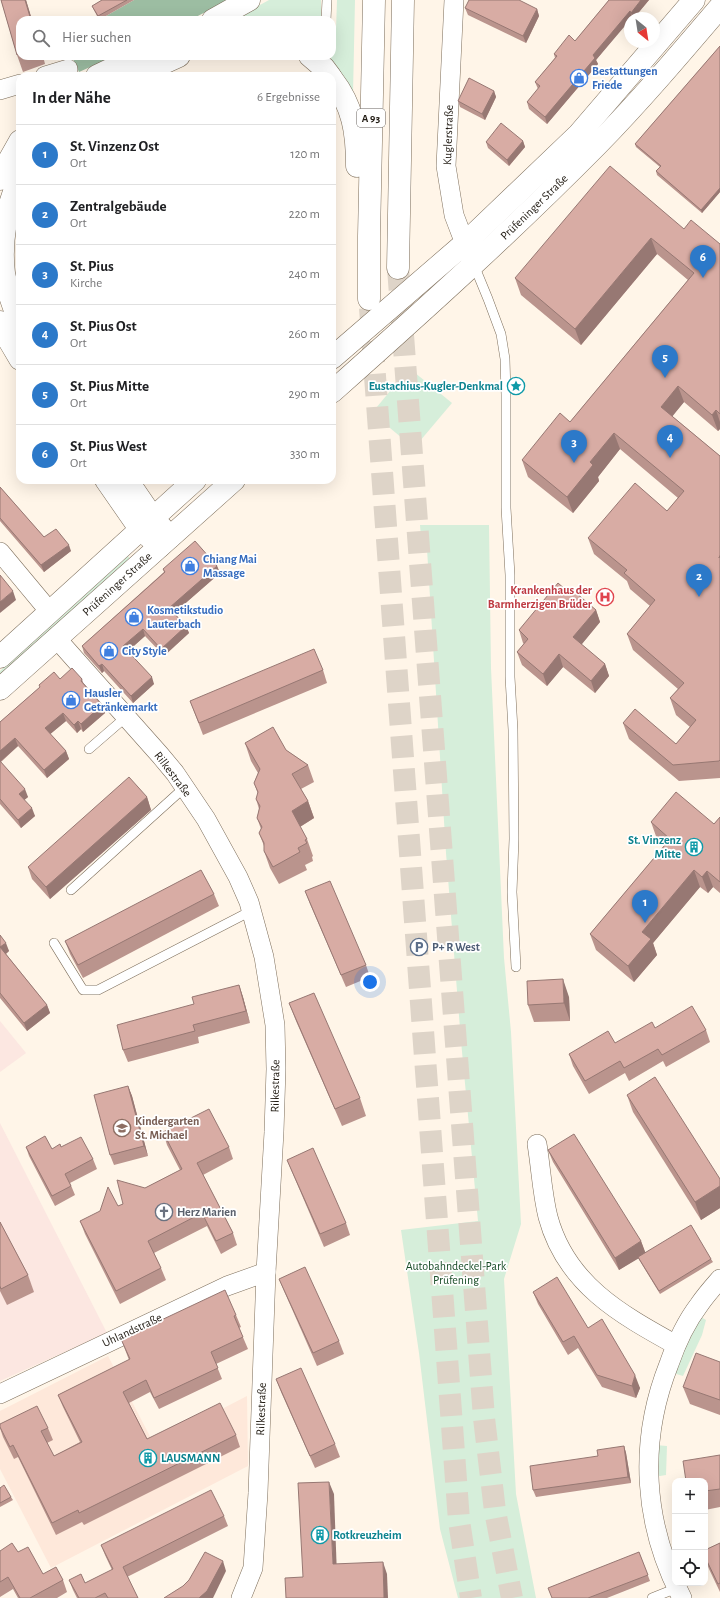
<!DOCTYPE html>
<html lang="de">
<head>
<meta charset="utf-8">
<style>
	:root { --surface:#fff; --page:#f6f6f6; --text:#202124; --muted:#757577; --line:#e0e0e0; --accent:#2c79c9 }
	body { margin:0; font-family:"Alegreya Sans",sans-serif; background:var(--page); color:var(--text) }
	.controls { position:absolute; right:12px; bottom:12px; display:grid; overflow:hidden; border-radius:8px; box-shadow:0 4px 16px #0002 }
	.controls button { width:36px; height:36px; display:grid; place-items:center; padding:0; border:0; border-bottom:1px solid var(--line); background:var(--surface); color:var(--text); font:20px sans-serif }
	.compass { position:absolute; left:624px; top:12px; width:36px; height:36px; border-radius:50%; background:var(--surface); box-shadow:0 4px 16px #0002; rotate:150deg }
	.you { position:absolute; left:370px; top:982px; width:14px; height:14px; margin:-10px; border:3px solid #fff; border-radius:50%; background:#1a73e8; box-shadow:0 0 0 6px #1a73e833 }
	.badge { display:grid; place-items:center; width:26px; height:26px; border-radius:50%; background:var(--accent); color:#fff; font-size:13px; font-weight:700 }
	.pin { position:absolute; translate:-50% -33px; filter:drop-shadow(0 1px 2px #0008) }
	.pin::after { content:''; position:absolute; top:21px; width:14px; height:12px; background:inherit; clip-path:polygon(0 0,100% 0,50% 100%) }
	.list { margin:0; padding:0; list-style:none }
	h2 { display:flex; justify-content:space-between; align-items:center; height:52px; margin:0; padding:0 16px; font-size:17px }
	h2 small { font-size:13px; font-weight:400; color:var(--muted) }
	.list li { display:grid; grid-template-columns:26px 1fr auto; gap:12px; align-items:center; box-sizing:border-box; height:60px; padding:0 16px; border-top:1px solid var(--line) }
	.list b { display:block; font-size:15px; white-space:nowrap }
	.list p { margin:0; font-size:13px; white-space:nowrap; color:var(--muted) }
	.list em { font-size:13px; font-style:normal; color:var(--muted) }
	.icon { flex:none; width:22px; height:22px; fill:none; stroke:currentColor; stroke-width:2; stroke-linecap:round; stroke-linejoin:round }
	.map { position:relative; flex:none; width:720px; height:1598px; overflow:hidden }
	.search { position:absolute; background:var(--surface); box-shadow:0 4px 16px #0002; left:16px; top:16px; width:320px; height:44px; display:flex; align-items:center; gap:10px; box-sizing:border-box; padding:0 14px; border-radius:12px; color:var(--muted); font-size:15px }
	.panel { position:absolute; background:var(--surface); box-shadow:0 4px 16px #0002; left:16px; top:72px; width:320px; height:412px; border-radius:12px }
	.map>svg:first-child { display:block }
</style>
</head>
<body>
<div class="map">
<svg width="720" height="1598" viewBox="0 0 720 1598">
	<rect width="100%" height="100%" fill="#fff5e8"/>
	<path fill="#fee8da" d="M108,1356L154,1444L247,1396L248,1466L51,1568L0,1469V1411Z"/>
	<g fill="#fce7e1">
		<path d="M0,1021L26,1053L0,1072Z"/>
		<path d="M0,1123L107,1333L0,1381Z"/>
	</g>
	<g fill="#d6eeda">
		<path d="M269,0H321V20H233Z"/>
		<path d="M337,0H355L353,94L331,61L332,35L336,30Z"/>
		<path d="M409,368L452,403L414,448L372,413Z"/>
		<path d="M420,525H489L491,668L504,958L511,1032L521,1224L504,1279L516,1494L536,1598H458L440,1529L419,1353L401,1230L478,1221L461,1041L446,853L427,549H422Z"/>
		<path d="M128,556L130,559L0,675V671Z"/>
		<path d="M701,1317L706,1320L702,1335L683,1376L673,1373L683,1350Z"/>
		<path d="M655,1445L667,1446L666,1475L654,1477Z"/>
	</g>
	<g fill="#9cbda2">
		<path d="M134,0H229L190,20H99Z"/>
		<path d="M74,56H115L79,72L73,59Z"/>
	</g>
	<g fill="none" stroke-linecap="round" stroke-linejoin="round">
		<g stroke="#ded4c8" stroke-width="22" stroke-dasharray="22 11" stroke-linecap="butt">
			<path d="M398,268L484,1418L495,1511L512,1598"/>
			<path d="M370,308L459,1521L471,1598"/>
		</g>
		<defs>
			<g id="service">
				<path d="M326,20L327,0"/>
				<path d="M474,265L488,299L501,334L505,359L506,395V508L510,575V677L513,730L514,839L512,892L516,967"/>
				<path d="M89,749L126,717"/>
				<path d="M71,890L185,787"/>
				<path d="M54,943L83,990H98L251,911"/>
				<path d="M652,1598L677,1588"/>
			</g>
			<g id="minor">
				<path d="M454,0L446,166L454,215L470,257"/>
				<path d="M45,76L68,69"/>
				<path d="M0,90L20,84"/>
				<path d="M0,552L50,612"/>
				<path d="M56,638L160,755L175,773L206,819L238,877L249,902L264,957L275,1025L276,1069L274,1132L266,1272L258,1493L253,1568L241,1598"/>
				<path d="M537,1144C541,1168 542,1193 548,1217C566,1284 620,1314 676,1345"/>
				<path d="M0,1394L227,1286L266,1272"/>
				<path d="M682,1598C643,1524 638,1442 669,1364C676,1344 686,1322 699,1305C705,1296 713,1287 720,1279"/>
			</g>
			<g id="tertiary">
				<path d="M332,358L464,244L579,134L694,0"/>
				<path d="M332,392C422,312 512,231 597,145C640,101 680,54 720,7"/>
				<path d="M0,657L195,480"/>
				<path d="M0,689L234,480"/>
			</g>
			<g id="motorway">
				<path d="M213,20L249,0"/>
				<path d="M310,56L324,68L330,76"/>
				<path d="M97,76L139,56"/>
				<path d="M135,76L179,56"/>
				<path d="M332,79C353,106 357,132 357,166"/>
				<path d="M20,176C7,206 0,241 4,273C7,291 14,307 20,324"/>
				<path d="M0,179L3,171L20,141"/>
				<path d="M398,268L403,0"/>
				<path d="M369,299V236L374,0"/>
				<path d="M0,322L3,330L20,359"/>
				<path d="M106,480L140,529L160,546"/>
				<path d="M127,480L153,518L170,537"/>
			</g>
		</defs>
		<use href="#service" stroke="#7d6e5b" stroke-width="10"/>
		<use href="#minor" stroke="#7d6e5b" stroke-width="20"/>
		<use href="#tertiary" stroke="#7d6e5b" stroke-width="23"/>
		<use href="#motorway" stroke="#7d6e5b" stroke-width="23"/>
		<use href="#service" stroke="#fff" stroke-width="9"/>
		<use href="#minor" stroke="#fff" stroke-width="19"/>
		<use href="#tertiary" stroke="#fff" stroke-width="22"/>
		<use href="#motorway" stroke="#fff" stroke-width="22"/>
	</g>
	<g fill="#ba948d">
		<path d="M1,0H26L32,20H20V56H43L45,64L23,72L17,55Z"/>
		<path d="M102,0H134L99,20L92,6Z"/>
		<path d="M609,0H649L634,18H630L596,60L598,64L547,124L529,109L527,102L538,89L535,82L555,58L554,54L575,41Z"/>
		<path d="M465,8L537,9L539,16L526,43L468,15Z"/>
		<path d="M720,46V192L702,213L657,175L656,171L660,167L636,147L635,144Z"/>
		<path d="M494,91L496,97L485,120L460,107L458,101Z"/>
		<path d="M523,141L525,147L509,166L488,148L486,142Z"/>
		<path d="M684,229L720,244V429L718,431L684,402L672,416L720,456V778L679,781L629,739L623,723L676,744L690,727L676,715L670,698L678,689L633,650L627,634L650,606L630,589L627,581L594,554L588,538L667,511L678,498L620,449L598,477L599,481L573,513L528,477L522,460L570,422L688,280L657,254L581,345L521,295L515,278Z"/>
		<path d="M0,487L44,537L71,551L44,572L0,521Z"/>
		<path d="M217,566L220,573L174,613L186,626L189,633L164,656L145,636L128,651L154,684L133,703L104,671L102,673L84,653L82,646L164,572L163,569Z"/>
		<path d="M566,590L596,610L600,622L581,645L605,664L609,676L595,693L563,667L547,686L522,665L517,652L524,644L523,643L519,630Z"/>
		<path d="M323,670L327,683L203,735L190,701Z"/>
		<path d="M60,679H82L84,685L105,713L83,732L81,729L77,733L66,721L50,734L66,751L69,759L47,778L18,746L1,762L28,797L24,800L35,816L21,828L0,804V722L40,687L39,685Z"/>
		<path d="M245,743L286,750L308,765L314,782L301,789L308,801L314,818L300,827L307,839L313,856L312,857L313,861L305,865L307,870L279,884L270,868L264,851V846L259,833L261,829L257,818L259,809L256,799L258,794L254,783L258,773L251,761Z"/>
		<path d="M147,797L151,810L50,899L32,879L28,867Z"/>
		<path d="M720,817V893L713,887L708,893L700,887L653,943L657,955L634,982L596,950L590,934L665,845L657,839L651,822L714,824Z"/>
		<path d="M305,891L366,965L370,977L346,987L310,904Z"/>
		<path d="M214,894L219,906L83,978L70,954L65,941Z"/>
		<path d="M0,935L9,951L6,954L47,1005L50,1013L27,1031L0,998Z"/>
		<path d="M239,985L243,997L250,1023L198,1037L199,1043L128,1062L123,1050L194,1004Z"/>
		<path d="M569,997L570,1021L534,1022L528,1005Z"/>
		<path d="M289,1003L360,1098L366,1116L342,1126L296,1021Z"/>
		<path d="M655,1028L706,1030L710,1042L666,1067L663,1061L629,1081L625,1073L589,1094L573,1066L569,1054L615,1043Z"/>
		<path d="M128,1086L132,1096L148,1156L114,1165L110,1155Z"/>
		<path d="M627,1095L720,1179V1208L701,1220L633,1112Z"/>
		<path d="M163,1132L229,1147L233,1159L203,1175L233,1233L237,1245L221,1254L207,1226L154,1253L161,1268L166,1280L120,1304L85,1234L80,1221L123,1204L145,1188L180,1170L167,1145Z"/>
		<path d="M26,1147L52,1149L61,1147L93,1159L97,1169L70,1183L75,1195L55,1206L29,1156Z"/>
		<path d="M548,1150L641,1241L645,1253L711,1259L713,1262L660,1294L638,1258L619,1270L553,1162Z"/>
		<path d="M287,1160L346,1223L350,1235L324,1247L292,1172Z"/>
		<path d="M0,1222L28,1275L34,1292L7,1305L0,1291Z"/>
		<path d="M279,1279L339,1341L344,1354L317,1366L284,1291Z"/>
		<path d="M533,1292L588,1328L640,1388L636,1398L602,1387L578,1348L568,1355L538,1304Z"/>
		<path d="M236,1315L241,1327L239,1328L248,1349L216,1364L222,1379L159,1409L150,1392L129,1403L147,1439L236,1435L240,1447L84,1525L82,1522L56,1535L18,1457L14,1459L3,1437L0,1428V1424L48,1428L53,1440L47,1443L54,1456L80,1442L63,1407L58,1395L129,1360L121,1339Z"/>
		<path d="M720,1362V1415L690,1404L683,1387Z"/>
		<path d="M276,1379L335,1444L340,1457L315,1468L281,1392Z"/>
		<path d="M624,1446L626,1453L631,1483L536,1497L533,1490L598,1456Z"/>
		<path d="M720,1455V1507L705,1510V1481Z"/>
		<path d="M0,1488L11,1497L13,1500L0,1507Z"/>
		<path d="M224,1516L228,1526L127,1577L138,1598H77L73,1590L69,1580L85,1583L112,1570L105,1555L101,1545Z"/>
		<path d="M720,1543V1592L709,1569L705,1559V1550Z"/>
		<path d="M0,1551L18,1552L43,1574L63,1580L67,1592L57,1598H18L13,1589L0,1597Z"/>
		<path d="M639,1552L650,1581L607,1598H552Z"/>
	</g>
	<g fill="#977873">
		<path d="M25,0H26L32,20H31Z"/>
		<path d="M641,0H649L634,18H633L631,13Z"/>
		<path d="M537,9L539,16L526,43L523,36Z"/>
		<path d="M630,11L632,18H630V20L596,60L598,64L547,124L545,117L593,55Z"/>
		<path d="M494,91L496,97L485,120L482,114Z"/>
		<path d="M523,141L525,147L509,166L507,160Z"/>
		<path d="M720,188V192L702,213L701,210Z"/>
		<path d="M651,238L657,254L581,345L575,329Z"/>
		<path d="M678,386L684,402L667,423L661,407Z"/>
		<path d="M716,410L720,422V429L718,431L712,415Z"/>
		<path d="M614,433L620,449L598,477L599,481L573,513L567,497L590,462Z"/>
		<path d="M69,545L71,551L44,572L41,565Z"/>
		<path d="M217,566L220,573L172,615L169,608Z"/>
		<path d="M13,591L16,600L0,613V602Z"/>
		<path d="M596,610L600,622L577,650L573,637Z"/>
		<path d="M186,626L189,633L164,656L161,649Z"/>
		<path d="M143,629L145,636L126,653L123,646Z"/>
		<path d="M559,654L563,667L547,686L543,674Z"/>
		<path d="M102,664L104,671L102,673L99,666Z"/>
		<path d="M605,664L609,676L595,693L591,681Z"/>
		<path d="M152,677L154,684L133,703L131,696Z"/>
		<path d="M102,705L105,713L83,732L81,724Z"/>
		<path d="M63,713L66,721L48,736L45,728Z"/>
		<path d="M78,721L81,729L77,733L74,725Z"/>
		<path d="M15,738L18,746L0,762V751Z"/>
		<path d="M66,751L69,759L47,778L44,770Z"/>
		<path d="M25,789L28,797L22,802L19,794Z"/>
		<path d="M147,797L151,810L50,899L46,887Z"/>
		<path d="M308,801L314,818L298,828L292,811Z"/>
		<path d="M32,808L35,816L21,828L18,820Z"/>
		<path d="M694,870L700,887L653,943L657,955L634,982L628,966L642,932Z"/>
		<path d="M707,871L713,887L708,893L702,877Z"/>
		<path d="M6,943L9,951L3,956L0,947Z"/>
		<path d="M563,979L569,997L570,1021L564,1003Z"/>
		<path d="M239,985L243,997L250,1023L246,1011Z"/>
		<path d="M47,1005L50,1013L27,1031L24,1023Z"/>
		<path d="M128,1086L132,1096L148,1156L144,1146Z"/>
		<path d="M720,1186V1208L701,1220L695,1202Z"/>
		<path d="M641,1241L646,1254L619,1270L615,1258Z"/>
		<path d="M635,1375L640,1388L636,1398L632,1386Z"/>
		<path d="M624,1446L626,1453L631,1483L628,1477Z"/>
		<path d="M329,1482L334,1494L337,1576L333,1564Z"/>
		<path d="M223,1561L226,1571L213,1598H199Z"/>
		<path d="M383,1562L387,1574L388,1598H384Z"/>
	</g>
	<g fill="#d8aca4" stroke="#977873">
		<path d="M1,0H25L31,20H20V53L17,55Z"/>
		<path d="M102,0H127L98,16L92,6Z"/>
		<path d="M469,0H519L537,9L523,36L465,8Z"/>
		<path d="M609,0H641L631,13L630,11L593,55L595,58L545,117L527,102L540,86L535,82L557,56L554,54L569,35L575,41Z"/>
		<path d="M720,46V188L701,210L656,171L661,166L635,144Z"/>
		<path d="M469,78L494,91L482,114L458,101Z"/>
		<path d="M501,123L523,141L507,160L486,142Z"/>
		<path d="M610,166L684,229L691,220L720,244V414L716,410L712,415L678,386L661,407L720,456V555L719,558L720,556V760L719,761L673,765L623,723L635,709L676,744L696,720L670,698L684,683L627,634L655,600L624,573L627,570L588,538L635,483L667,511L684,491L614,433L590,462L593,465L567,497L522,460L560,413L570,422L694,273L651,238L575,329L515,278Z"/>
		<path d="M0,487L44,537L56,529L69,545L41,565L0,518Z"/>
		<path d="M195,541L217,566L169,608L186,626L161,649L143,629L123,646L152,677L131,696L102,664L99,666L82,646L165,572L163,569Z"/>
		<path d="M0,575L13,591L0,602Z"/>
		<path d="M558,583L566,590L569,587L596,610L573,637L605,664L591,681L559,654L543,674L517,652L528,639L519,630Z"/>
		<path d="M314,649L323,670L199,723L190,701Z"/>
		<path d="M72,668L82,679L81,681L102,705L81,724L78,721L74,725L63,713L45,728L66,751L44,770L15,738L0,751V722L40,687L39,685L54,672L60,679Z"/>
		<path d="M273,727L286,750L308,765L292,774L308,801L292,811L307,839L305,840L307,843L298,848L300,852L273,867L264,851V843L259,833L262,827L257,818L260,806L256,799L258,792L254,783L260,769L245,743Z"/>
		<path d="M0,761L25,789L19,794L32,808L18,820L0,799Z"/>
		<path d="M129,777L147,797L46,887L28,867Z"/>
		<path d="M676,792L714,824L720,817V882L707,871L702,877L694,870L642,932L651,939L628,966L590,934L670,839L651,822Z"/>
		<path d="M201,870L214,894L78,965L65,941Z"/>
		<path d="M330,881L366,965L341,975L305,891Z"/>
		<path d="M0,935L6,943L0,947L47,1005L24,1023L0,993Z"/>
		<path d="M563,979L564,1003L528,1005L527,981Z"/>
		<path d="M239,985L246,1011L193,1025L195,1031L123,1050L117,1025L194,1004L192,997Z"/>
		<path d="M314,993L360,1098L335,1109L289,1003Z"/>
		<path d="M692,1006L706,1030L662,1055L658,1049L624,1068L620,1061L585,1081L569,1054L608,1031L615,1043L652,1022L655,1028Z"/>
		<path d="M655,1077L720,1179V1186L695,1202L627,1095Z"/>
		<path d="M128,1086L144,1146L110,1155L94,1095Z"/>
		<path d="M209,1109L229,1147L197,1163L233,1233L216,1241L202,1213L148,1241L161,1268L116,1291L80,1221L100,1211L108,1187L118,1206L123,1204L117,1180L145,1188L182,1169L163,1132Z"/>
		<path d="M574,1134L641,1241L615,1258L548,1150Z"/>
		<path d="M45,1136L52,1149L60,1144L61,1147L81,1137L93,1159L65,1174L71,1186L52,1196L26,1147Z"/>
		<path d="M313,1148L346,1223L320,1234L287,1160Z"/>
		<path d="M0,1222L28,1275L1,1289L0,1286Z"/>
		<path d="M691,1225L711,1259L659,1291L638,1257Z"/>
		<path d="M305,1267L339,1341L313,1353L279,1279Z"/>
		<path d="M557,1277L588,1328L602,1319L635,1375L632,1386L597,1375L574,1336L563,1342L533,1292Z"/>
		<path d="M225,1290L236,1315L234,1316L243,1337L211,1352L218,1368L154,1398L146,1380L123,1392L147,1439L220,1403L236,1435L79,1513L78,1510L52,1523L13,1445L10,1447L0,1427V1424L37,1406L48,1428L41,1431L54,1456L82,1442L58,1395L130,1359L121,1339Z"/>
		<path d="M696,1353L720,1362V1400L683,1387Z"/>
		<path d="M301,1368L335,1444L310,1456L276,1379Z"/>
		<path d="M624,1446L628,1477L533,1490L530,1466L598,1456L597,1450Z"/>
		<path d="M720,1455V1489L705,1491V1481H686L683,1461Z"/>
		<path d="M329,1482L333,1564L383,1562L384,1598H286L285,1578L303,1577L298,1483Z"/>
		<path d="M4,1485L11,1497L0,1503V1488Z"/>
		<path d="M211,1490L224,1516L123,1567L138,1598H108L105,1593L95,1598H79L69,1580L81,1574L85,1583L113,1569L101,1545Z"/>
		<path d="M12,1543L18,1552L28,1547L43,1574L56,1567L63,1580L30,1598H20L8,1577L0,1582V1551Z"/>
		<path d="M720,1543V1583L718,1584L705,1557V1550Z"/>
		<path d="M205,1552L223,1561L207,1591L199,1598H164L183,1586L189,1580Z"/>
		<path d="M639,1552L648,1575L588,1598H552L548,1588Z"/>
	</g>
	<defs>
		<symbol id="shop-ring" viewBox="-11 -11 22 22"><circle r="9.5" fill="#fff" stroke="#3f7fe0" stroke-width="1.5"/><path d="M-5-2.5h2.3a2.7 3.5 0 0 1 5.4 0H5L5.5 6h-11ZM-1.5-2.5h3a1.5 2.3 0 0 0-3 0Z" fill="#3f7fe0"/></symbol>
		<symbol id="sight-ring" viewBox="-11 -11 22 22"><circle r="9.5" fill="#fff" stroke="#0f9aa8" stroke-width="1.5"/><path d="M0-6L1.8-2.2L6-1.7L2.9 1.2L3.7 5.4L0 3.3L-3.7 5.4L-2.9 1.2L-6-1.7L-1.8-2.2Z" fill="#0f9aa8"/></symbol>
		<symbol id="hospital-ring" viewBox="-11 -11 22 22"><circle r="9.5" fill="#fff" stroke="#e0444e" stroke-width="1.5"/><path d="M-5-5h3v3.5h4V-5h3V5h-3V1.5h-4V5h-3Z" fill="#e0444e"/></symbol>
		<symbol id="building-ring" viewBox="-11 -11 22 22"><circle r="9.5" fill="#fff" stroke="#0f9aa8" stroke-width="1.5"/><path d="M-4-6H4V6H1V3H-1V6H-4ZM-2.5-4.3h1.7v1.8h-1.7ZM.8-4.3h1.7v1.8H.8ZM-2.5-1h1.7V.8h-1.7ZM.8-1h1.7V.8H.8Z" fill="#0f9aa8"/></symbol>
		<symbol id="parking-ring" viewBox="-11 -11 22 22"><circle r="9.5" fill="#fff" stroke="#5c6f8a" stroke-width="1.5"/><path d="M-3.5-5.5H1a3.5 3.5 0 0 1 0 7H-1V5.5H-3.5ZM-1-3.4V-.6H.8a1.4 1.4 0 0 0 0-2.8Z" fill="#5c6f8a"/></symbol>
		<symbol id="school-ring" viewBox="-11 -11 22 22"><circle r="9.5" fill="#fff" stroke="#8d6e63" stroke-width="1.5"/><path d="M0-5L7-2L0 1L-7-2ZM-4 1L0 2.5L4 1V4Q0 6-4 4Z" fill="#8d6e63"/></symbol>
		<symbol id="church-ring" viewBox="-11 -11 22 22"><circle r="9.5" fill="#fff" stroke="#6b7280" stroke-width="1.5"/><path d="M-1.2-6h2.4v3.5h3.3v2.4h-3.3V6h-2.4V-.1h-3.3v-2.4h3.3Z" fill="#6b7280"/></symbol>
	</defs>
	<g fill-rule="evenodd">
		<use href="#shop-ring" x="569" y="68" width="20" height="20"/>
		<use href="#sight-ring" x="506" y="376" width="20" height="20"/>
		<use href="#shop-ring" x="180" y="556" width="20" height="20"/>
		<use href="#hospital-ring" x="595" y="587" width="20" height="20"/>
		<use href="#shop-ring" x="124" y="607" width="20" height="20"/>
		<use href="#shop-ring" x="99" y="641" width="20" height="20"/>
		<use href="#shop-ring" x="61" y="690" width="20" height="20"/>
		<use href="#building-ring" x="684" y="837" width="20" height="20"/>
		<use href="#parking-ring" x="409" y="937" width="20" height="20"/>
		<use href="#school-ring" x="112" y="1118" width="20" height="20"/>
		<use href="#church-ring" x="154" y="1202" width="20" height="20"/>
		<use href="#building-ring" x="138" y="1448" width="20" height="20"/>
		<use href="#building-ring" x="310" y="1525" width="20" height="20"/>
	</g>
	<g text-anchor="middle" stroke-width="3.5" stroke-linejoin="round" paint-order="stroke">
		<rect fill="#fff" stroke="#645f5a" stroke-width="1" x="357" y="109" width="28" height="18" rx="3"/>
		<g font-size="11" font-weight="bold" fill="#211b13">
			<text x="371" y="122">A 93</text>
		</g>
		<g font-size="12" font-weight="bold" fill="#366cbe" stroke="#fff" text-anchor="start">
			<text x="592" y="75">Bestattungen<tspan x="592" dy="14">Friede</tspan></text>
			<text x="203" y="563">Chiang Mai<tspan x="203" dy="14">Massage</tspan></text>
			<text x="147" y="614">Kosmetikstudio<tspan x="147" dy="14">Lauterbach</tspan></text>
			<text x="122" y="655">City Style</text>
			<text x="84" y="697">Hausler<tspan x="84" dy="14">Getränkemarkt</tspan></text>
		</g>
		<g font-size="12" fill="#211b13" stroke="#fff">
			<text transform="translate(448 135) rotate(-88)" y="4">Kuglerstraße</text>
			<text transform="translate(534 207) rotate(-44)" y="4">Prüfeninger Straße</text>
			<text transform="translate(117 584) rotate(-42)" y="4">Prüfeninger Straße</text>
			<text transform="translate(173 774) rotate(53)" y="4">Rilkestraße</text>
			<text transform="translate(275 1086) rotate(-89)" y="4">Rilkestraße</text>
			<text transform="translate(132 1330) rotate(-25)" y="4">Uhlandstraße</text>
			<text transform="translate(261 1409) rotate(-88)" y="4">Rilkestraße</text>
		</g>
		<g font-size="12" font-weight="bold" fill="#0d838f" stroke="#fff" text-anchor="end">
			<text x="503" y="390">Eustachius-Kugler-Denkmal</text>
			<text x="681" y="844">St. Vinzenz<tspan x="681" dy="14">Mitte</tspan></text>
			<text x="161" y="1462" text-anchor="start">LAUSMANN</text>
			<text x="333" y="1539" text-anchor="start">Rotkreuzheim</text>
		</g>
		<g font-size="12" font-weight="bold" fill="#be3a42" stroke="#fff" text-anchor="end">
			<text x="592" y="594">Krankenhaus der<tspan x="592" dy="14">Barmherzigen Brüder</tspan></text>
		</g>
		<g font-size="12" font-weight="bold" fill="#4e5e75" stroke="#fff" text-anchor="start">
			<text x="432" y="951">P+ R West</text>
		</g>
		<g font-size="12" font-weight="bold" fill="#785e54" stroke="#fff" text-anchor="start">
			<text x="135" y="1125">Kindergarten<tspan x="135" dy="14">St. Michael</tspan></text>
		</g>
		<g font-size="12" font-weight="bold" fill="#5b616d" stroke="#fff" text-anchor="start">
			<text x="177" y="1216">Herz Marien</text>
		</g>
		<g font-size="12" fill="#184c27" stroke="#fff">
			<text x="456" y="1270">Autobahndeckel-Park<tspan x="456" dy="14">Prüfening</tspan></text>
		</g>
	</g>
</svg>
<div class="controls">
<button>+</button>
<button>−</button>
<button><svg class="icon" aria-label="locate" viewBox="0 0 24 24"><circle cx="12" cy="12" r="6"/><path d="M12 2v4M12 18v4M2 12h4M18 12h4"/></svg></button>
</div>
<svg class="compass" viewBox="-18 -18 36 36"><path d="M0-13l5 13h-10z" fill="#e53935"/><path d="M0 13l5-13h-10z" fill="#757577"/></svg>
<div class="you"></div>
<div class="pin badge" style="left:645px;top:923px">1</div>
<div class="pin badge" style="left:699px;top:597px">2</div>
<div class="pin badge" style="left:574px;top:463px">3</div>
<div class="pin badge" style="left:670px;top:458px">4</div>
<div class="pin badge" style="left:665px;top:378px">5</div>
<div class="pin badge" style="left:703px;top:278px">6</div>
<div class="search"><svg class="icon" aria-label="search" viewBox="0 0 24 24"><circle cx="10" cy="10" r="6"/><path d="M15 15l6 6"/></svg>Hier suchen</div>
<section class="panel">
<h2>In der Nähe<small>6 Ergebnisse</small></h2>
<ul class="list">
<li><span class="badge">1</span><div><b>St. Vinzenz Ost</b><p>Ort</p></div><em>120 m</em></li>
<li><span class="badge">2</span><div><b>Zentralgebäude</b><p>Ort</p></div><em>220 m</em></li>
<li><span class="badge">3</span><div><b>St. Pius</b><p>Kirche</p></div><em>240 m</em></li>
<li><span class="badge">4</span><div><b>St. Pius Ost</b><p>Ort</p></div><em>260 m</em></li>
<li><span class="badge">5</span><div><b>St. Pius Mitte</b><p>Ort</p></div><em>290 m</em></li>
<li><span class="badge">6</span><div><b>St. Pius West</b><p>Ort</p></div><em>330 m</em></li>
</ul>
</section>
</div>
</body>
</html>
